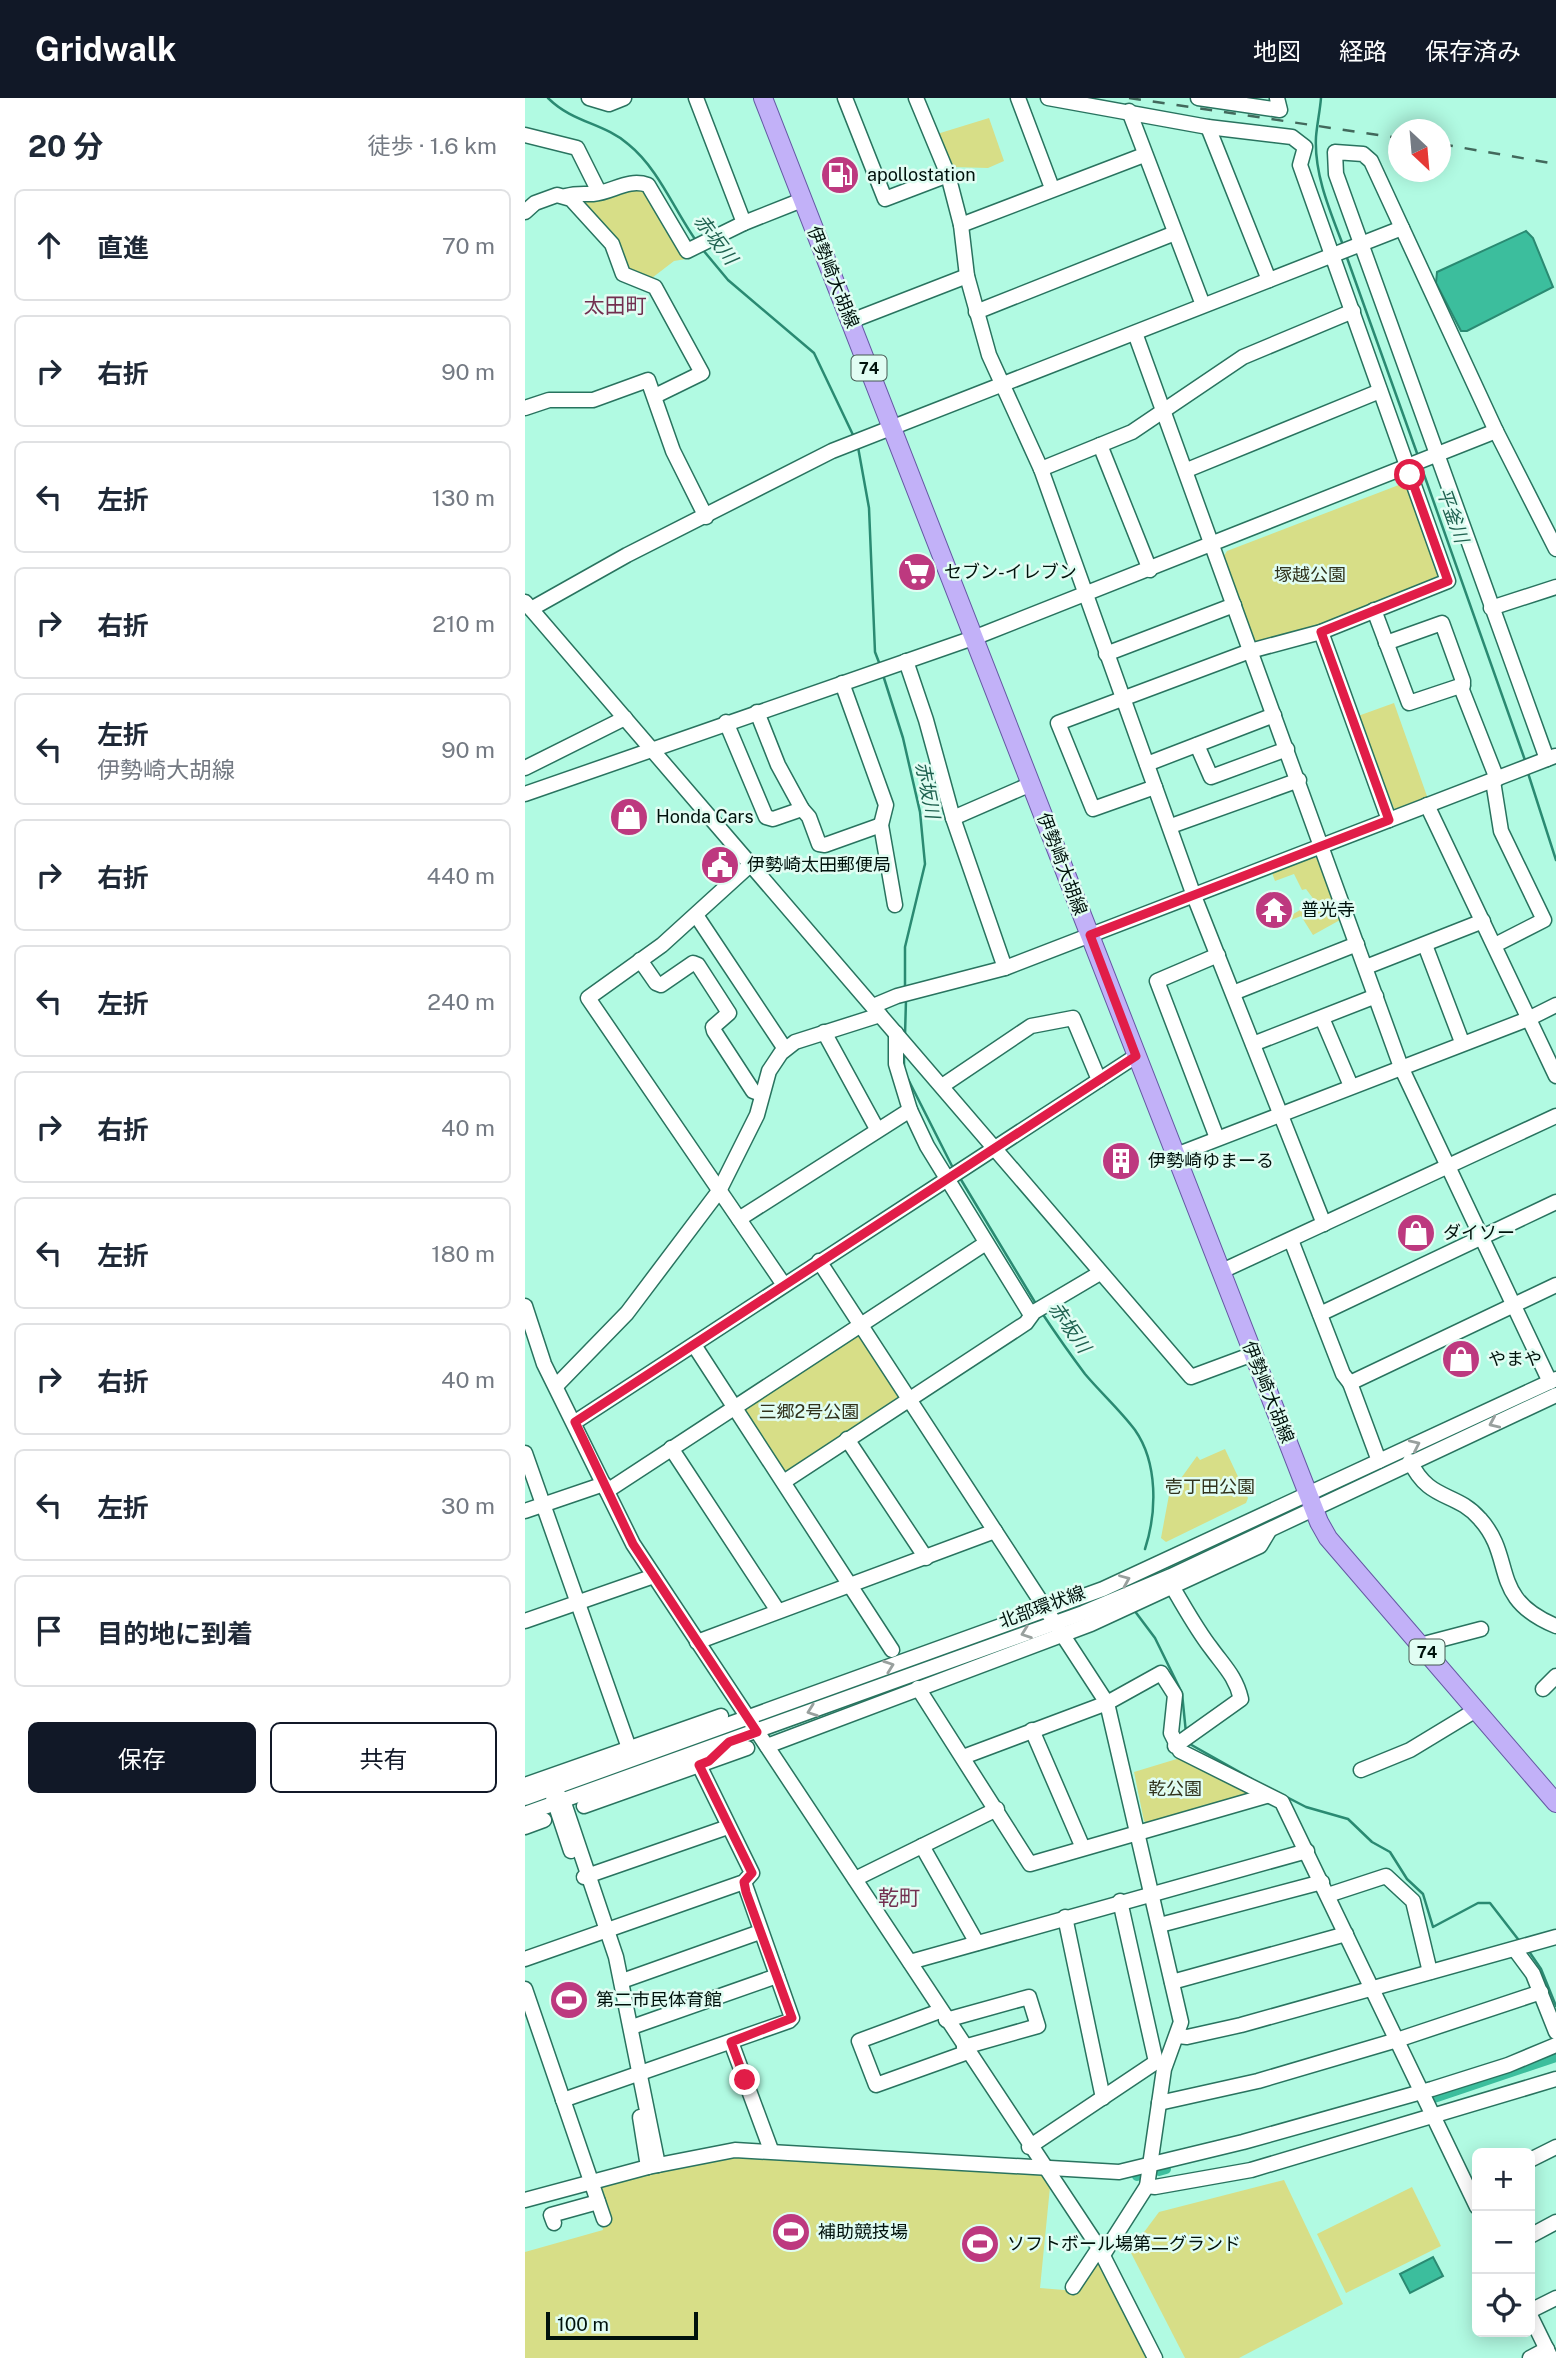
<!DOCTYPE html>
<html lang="ja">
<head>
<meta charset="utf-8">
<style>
	:root { --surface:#fff; --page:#f6f6f7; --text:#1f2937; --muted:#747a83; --line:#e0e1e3; --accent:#111827 }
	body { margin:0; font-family:"Public Sans","Noto Sans JP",sans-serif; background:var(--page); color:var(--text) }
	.controls { position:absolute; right:21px; bottom:21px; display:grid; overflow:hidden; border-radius:10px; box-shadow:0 4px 18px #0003 }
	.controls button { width:63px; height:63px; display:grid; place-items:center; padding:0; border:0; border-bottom:2px solid var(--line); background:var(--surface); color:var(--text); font:35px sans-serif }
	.compass { position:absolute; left:863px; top:21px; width:63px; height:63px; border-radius:50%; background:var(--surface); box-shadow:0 4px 18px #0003; rotate:154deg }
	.scale { position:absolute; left:21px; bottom:18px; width:152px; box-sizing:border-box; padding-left:7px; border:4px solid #00120c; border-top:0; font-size:19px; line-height:24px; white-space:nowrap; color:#00120c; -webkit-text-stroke:5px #e1fdf3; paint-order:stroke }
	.stop { position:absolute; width:21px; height:21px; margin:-16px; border:5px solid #e11d48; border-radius:50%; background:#fff }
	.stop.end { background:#e11d48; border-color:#fff; box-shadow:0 2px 7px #0008 }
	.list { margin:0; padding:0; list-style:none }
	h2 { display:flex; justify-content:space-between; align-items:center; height:91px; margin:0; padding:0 28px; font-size:30px }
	h2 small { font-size:23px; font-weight:400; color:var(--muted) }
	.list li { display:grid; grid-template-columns:46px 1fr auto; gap:21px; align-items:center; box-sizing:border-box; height:112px; margin:0 14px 14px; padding:0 14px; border:2px solid var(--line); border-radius:10px }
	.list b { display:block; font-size:26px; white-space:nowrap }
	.list p { margin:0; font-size:23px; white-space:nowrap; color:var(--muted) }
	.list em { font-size:23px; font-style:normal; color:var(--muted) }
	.actions { display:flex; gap:14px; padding:21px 28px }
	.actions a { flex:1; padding:16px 0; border:2px solid var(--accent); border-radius:10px; text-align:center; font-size:24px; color:var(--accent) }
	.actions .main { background:var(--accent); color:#fff }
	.icon { flex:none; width:38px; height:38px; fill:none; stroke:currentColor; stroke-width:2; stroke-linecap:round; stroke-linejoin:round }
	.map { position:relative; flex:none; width:1031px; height:2260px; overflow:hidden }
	header { display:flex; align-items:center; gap:42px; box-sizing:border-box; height:98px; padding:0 35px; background:var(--accent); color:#fff }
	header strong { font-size:33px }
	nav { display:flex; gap:38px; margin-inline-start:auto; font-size:24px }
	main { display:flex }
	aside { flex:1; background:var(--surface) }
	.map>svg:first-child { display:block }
</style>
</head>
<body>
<header>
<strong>Gridwalk</strong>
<nav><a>地図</a><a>経路</a><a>保存済み</a></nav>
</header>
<main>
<aside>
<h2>20 分<small>徒歩 · 1.6 km</small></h2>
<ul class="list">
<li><svg class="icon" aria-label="ahead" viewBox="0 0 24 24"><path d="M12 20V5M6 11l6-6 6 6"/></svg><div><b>直進</b></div><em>70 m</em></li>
<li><svg class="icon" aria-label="right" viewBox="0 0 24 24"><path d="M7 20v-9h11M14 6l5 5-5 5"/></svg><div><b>右折</b></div><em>90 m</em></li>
<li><svg class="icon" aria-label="left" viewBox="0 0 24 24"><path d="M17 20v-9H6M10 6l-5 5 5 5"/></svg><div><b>左折</b></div><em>130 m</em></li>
<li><svg class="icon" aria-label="right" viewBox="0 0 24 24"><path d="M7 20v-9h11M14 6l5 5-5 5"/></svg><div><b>右折</b></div><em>210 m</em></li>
<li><svg class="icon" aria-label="left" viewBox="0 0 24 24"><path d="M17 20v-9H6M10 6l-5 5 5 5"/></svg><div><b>左折</b><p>伊勢崎大胡線</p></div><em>90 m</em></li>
<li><svg class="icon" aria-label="right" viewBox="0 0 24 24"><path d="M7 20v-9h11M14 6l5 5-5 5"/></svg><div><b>右折</b></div><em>440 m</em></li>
<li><svg class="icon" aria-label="left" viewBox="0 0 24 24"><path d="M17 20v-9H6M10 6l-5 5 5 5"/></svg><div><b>左折</b></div><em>240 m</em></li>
<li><svg class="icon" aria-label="right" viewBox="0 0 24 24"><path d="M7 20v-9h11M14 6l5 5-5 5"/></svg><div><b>右折</b></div><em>40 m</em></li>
<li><svg class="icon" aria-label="left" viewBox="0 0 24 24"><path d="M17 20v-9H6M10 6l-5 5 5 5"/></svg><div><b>左折</b></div><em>180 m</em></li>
<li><svg class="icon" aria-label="right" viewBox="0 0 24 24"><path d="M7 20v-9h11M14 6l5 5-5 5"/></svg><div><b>右折</b></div><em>40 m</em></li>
<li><svg class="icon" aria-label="left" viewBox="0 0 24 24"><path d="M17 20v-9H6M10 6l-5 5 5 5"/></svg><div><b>左折</b></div><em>30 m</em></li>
<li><svg class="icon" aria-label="arrive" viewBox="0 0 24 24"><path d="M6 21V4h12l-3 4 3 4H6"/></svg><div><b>目的地に到着</b></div></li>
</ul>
<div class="actions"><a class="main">保存</a><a>共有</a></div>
</aside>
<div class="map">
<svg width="1031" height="2260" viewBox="0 0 1031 2260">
	<rect width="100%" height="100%" fill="#b1fae2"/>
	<g fill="#d7de87">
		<path d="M464,20L479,63L463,70L427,69L412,36Z"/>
		<path d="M113,87L120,91L161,161L149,163L123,183L102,174L55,106L59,98Z"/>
		<path d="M879,385L883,387L915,482L795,529L734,546L728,544L697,461L702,453Z"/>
		<path d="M869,605L903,701L870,713L833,618Z"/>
		<path d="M789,759L793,761L815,822L788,837L776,818L761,824L760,821L790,803L781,791L777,792L769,776L750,783L747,775Z"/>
		<path d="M330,1237L336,1238L375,1297L373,1304L259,1375L219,1315L220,1308Z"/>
		<path d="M700,1351L723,1400L721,1405L641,1444L636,1440L644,1397L672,1358L675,1362Z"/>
		<path d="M655,1660L722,1693L723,1699L623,1726L619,1723L609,1674Z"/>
		<path d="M216,2055L513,2071L525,2089L515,2190L551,2193L573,2163L622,2260H0V2154L78,2132L70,2088Z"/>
		<path d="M759,2082L818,2206L714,2260H660L605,2153L634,2114Z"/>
		<path d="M887,2089L916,2148L821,2195L792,2136Z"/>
	</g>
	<g fill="#3cbe9d" stroke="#2a8a72" stroke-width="2">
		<path d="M1001,133L1008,140L1028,189L942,233H936L911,185L912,174Z"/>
		<path d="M908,2159L918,2178L885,2195L875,2176Z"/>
	</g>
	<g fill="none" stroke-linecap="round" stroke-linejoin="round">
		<g stroke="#2a8a72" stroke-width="2.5">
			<path d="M23,0C48,25 79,25 103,46C134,71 149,112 172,144"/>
			<path d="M796,0C795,13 792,26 791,39C789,76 805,113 818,147"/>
			<path d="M178,152L203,182L289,255L329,339"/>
			<path d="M821,157L893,358"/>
			<path d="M333,349L344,410L350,554L355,567"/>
			<path d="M896,368L1001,665"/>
			<path d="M358,577L378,640L395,714L400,766L380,849V891"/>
			<path d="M1003,675L1031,762"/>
			<path d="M380,937L381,902"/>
			<path d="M379,954V968"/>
			<path d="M383,981L429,1072"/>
			<path d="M435,1080L511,1206"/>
			<path d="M517,1215C531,1236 545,1256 560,1276C576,1295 595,1312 610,1332C633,1365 632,1414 620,1451"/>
			<path d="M609,1512L630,1540L657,1595L661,1635"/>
			<path d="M663,1645L727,1681"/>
			<path d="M752,1694L781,1709L823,1721L847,1744L865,1754L882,1781L898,1796L908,1829L953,1805H965L996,1845"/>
			<path d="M1003,1852L1016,1871L1031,1908"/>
		</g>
		<g stroke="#3cbe9d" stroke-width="10">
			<path d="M909,2000L1031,1959"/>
			<path d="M634,2073L641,2071"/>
			<path d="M612,2078L616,2077"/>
		</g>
		<defs>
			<g id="minor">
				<path d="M64,0L84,6L99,0"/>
				<path d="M171,0L219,125"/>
				<path d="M320,0L360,101L423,77"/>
				<path d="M391,0L423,77L436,127L442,178L464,257L516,371L669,798L799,1126"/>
				<path d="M493,0L527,90"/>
				<path d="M523,0L683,29L767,39L780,49L775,67L923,483L796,534L725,553L533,625L568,711L630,689"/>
				<path d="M673,0L755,12L752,0"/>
				<path d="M604,13L678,207"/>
				<path d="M683,29L744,182"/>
				<path d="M0,37L52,50L74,94"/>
				<path d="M41,98C51,95 58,96 68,96C88,94 103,80 123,87L162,153L219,125L277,102"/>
				<path d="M0,114L10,105L32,97L46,101L87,146L98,176L130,189L177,275L130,298"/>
				<path d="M436,127L619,57"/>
				<path d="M451,214L650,135"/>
				<path d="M326,223L442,178"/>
				<path d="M610,235L876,969L1025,1284"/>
				<path d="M0,310L24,302H68L123,282L148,353L181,419"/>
				<path d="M575,347L625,472"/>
				<path d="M516,371L607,334L718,259L828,213"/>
				<path d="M662,372L855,293"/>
				<path d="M0,504L666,1279L728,1256"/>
				<path d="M966,510L1031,489"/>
				<path d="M6,511L102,457L307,353L877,130"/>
				<path d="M849,512L884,605L938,587"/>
				<path d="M796,534L864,722"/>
				<path d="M861,545L917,525L938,583L937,592L972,681"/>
				<path d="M581,556L709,507"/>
				<path d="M381,563L401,622L428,720L480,870"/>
				<path d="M317,585L361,707L356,727L370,807"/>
				<path d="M232,614L253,667L277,711L284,719L294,746L300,747L356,727"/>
				<path d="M201,624L241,719L248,721L277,711"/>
				<path d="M672,647L686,679L762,651"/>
				<path d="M1022,661L811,76L810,54L838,56L846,63L971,333L1031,451"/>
				<path d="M622,666L749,617"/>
				<path d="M0,670L100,620"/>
				<path d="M968,683L976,733L1019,822L970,847"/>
				<path d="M0,696L451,539L971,333"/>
				<path d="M902,707L1031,978"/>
				<path d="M428,720L506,686"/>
				<path d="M646,728L774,682"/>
				<path d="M225,767L137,847L63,900L259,1187"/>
				<path d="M171,817L260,951"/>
				<path d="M900,847L937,944"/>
				<path d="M115,862L131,885L136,887L168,865L173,867L204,915L188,929L189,933L228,993L236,996"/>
				<path d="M841,869L958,823"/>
				<path d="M708,895L832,846"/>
				<path d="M348,908L372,898L480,870L1030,658"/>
				<path d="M797,920L826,988"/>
				<path d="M299,934L352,1031"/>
				<path d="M371,935V966L385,1012L402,1048L506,1217"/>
				<path d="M728,946L851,898"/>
				<path d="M417,988L506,928L548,920L574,982"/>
				<path d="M692,1040L632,883L693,857"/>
				<path d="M651,1057L1003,921L1031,907"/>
				<path d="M214,1121L385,1012"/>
				<path d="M766,1142L818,1276L825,1285"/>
				<path d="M294,1163L582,1605L656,1924L639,1971L622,2088L578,2157"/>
				<path d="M697,1173L1031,1018"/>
				<path d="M0,1208L19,1266L108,1446L574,2150L630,2260"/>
				<path d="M795,1216L1031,1104"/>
				<path d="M169,1247L367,1552"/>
				<path d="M31,1288L102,1215L194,1093L232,1017L244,973L256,955L270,944L355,917"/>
				<path d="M50,1324L611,958"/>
				<path d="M322,1341L401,1460"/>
				<path d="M146,1350L253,1513"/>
				<path d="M0,1355L104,1650"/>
				<path d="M854,1363L825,1285L1031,1187"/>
				<path d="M885,1363C904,1404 931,1393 955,1421C991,1461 963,1500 1031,1528"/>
				<path d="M260,1383L501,1225L509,1214L575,1175"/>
				<path d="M82,1393L461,1145"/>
				<path d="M0,1413L79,1386"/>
				<path d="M648,1490C660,1510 672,1532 686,1550C699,1568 711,1579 716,1601L650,1648"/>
				<path d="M0,1523L129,1478"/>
				<path d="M172,1544L470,1433"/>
				<path d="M895,1547L956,1531"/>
				<path d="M393,1590L505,1766L741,1698"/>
				<path d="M1018,1591L1031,1578"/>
				<path d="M507,1632L558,1750"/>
				<path d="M242,1648L566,1526L735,1448L744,1433"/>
				<path d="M438,1659L582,1605L636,1575L650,1597L646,1635L655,1653L757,1704L952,2109"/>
				<path d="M836,1672L885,1652L951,1612"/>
				<path d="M0,1687L196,1618"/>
				<path d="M32,1696L38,1702L91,1859L133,2067"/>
				<path d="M28,1699L46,1753"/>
				<path d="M0,1700L578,1491L1031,1281"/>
				<path d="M59,1708L222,1650"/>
				<path d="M0,1716L558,1515L646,1478L1031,1297"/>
				<path d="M0,1729L19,1722"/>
				<path d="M397,1748L452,1845"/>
				<path d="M59,1779L203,1729"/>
				<path d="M330,1781L472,1711"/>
				<path d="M803,1797L861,1778L888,1803L905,1874"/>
				<path d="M540,1819L578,2000"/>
				<path d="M635,1827L797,1784"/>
				<path d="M991,1853L1008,1876L1031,1934"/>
				<path d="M0,1861L219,1784L227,1775L174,1667"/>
				<path d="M385,1864L782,1753"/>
				<path d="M97,1883L235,1834"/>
				<path d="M647,1884L821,1836"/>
				<path d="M0,1891L79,2121"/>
				<path d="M415,1913L334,1943L351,1987L443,1954"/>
				<path d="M421,1922L504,1899L513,1928L439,1949"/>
				<path d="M107,1929L252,1878"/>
				<path d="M653,1938L662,1939L716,1927L1031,1839"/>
				<path d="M206,1944L246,2052"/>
				<path d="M38,2002L264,1923L267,1920L219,1784"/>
				<path d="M634,2005L733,1983L872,1942L1016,1894"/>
				<path d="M115,2019L123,2069"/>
				<path d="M504,2049L631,1964L595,1803"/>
				<path d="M1005,2062L1031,2049"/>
				<path d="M622,2088L630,2089L726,2072L1031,1981"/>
				<path d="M0,2102L123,2069L210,2052L594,2074L718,2044L907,1991L983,1967L1031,1947"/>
				<path d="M29,2125L26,2117L73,2104"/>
				<path d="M1005,2138L1031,2124"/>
				<path d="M548,2189L574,2150"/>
				<path d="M1005,2213L1031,2200"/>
				<path d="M1005,2217L1026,2260"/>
				<path d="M1005,2260L1022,2251"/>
			</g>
			<path id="major" d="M238,0L794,1424L803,1440L1031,1705"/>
		</defs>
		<use href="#minor" stroke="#29735f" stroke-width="17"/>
		<use href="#major" stroke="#6458a3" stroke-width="20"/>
		<use href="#minor" stroke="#fff" stroke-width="14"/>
		<use href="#major" stroke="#c2b1f8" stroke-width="18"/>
		<g stroke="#42695c" stroke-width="2.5" stroke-dasharray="12 12" stroke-linecap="butt">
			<path d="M604,0L874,40"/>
			<path d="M916,46L1031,66"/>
		</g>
	</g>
	<defs><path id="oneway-chevron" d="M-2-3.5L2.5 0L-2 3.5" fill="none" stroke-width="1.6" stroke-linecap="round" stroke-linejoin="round" transform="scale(1.75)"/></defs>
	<g stroke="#99a09e">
		<use href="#oneway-chevron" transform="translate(969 1325) rotate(156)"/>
		<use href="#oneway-chevron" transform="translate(890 1347) rotate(-25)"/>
		<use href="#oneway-chevron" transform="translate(600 1482) rotate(-23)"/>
		<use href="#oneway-chevron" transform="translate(501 1535) rotate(160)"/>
		<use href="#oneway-chevron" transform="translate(364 1568) rotate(-20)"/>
		<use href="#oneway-chevron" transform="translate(287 1613) rotate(160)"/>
	</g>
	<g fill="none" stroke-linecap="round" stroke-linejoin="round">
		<path stroke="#e11d48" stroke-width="9" d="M220,1982L206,1944L267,1920L221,1794L219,1784L227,1775L174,1667L184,1663L204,1644L232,1634L108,1446L50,1324L611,958L565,837L864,722L796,534L923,483L885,377"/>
	</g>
	<defs>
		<symbol id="fuel-disc" viewBox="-11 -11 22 22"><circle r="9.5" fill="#bd397f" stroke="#e1fdf3"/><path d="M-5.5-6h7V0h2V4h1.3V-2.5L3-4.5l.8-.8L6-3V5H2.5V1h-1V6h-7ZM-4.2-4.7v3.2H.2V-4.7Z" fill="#fff"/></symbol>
		<symbol id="supermarket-disc" viewBox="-11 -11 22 22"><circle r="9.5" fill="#bd397f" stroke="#e1fdf3"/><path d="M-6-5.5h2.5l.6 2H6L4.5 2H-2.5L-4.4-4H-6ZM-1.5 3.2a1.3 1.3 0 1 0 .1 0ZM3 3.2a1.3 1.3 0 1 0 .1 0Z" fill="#fff"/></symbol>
		<symbol id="shop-disc" viewBox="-11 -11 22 22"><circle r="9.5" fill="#bd397f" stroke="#e1fdf3"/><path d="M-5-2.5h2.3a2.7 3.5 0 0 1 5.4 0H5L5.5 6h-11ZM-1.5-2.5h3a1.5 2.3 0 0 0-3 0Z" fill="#fff"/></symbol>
		<symbol id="civic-disc" viewBox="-11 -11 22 22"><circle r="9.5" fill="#bd397f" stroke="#e1fdf3"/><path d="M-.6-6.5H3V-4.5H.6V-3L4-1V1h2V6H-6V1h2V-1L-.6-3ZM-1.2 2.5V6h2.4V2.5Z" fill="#fff"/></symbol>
		<symbol id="temple-disc" viewBox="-11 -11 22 22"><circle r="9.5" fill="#bd397f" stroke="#e1fdf3"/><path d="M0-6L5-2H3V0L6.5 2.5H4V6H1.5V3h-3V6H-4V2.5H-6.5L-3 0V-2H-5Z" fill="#fff"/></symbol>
		<symbol id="building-disc" viewBox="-11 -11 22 22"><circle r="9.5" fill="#bd397f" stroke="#e1fdf3"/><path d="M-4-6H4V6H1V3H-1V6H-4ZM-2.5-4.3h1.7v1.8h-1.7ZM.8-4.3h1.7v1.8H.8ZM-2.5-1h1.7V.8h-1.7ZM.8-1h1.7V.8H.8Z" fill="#fff"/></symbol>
		<symbol id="stadium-disc" viewBox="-11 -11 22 22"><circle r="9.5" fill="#bd397f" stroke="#e1fdf3"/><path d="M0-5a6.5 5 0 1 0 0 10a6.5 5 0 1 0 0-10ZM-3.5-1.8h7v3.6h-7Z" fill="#fff"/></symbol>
	</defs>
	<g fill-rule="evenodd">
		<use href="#fuel-disc" x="293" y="55" width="44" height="44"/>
		<use href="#supermarket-disc" x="370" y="452" width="44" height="44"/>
		<use href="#shop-disc" x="82" y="697" width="44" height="44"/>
		<use href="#civic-disc" x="173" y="745" width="44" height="44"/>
		<use href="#temple-disc" x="727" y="790" width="44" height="44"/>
		<use href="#building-disc" x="574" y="1041" width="44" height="44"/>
		<use href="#shop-disc" x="869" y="1113" width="44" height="44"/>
		<use href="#shop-disc" x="914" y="1239" width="44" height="44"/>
		<use href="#stadium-disc" x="22" y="1880" width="44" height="44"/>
		<use href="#stadium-disc" x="244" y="2112" width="44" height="44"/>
		<use href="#stadium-disc" x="433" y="2124" width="44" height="44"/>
	</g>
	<g text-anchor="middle" stroke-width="5" stroke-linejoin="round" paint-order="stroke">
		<g fill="#e1fdf3" stroke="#445851" stroke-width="2">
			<rect x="326.5" y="257.5" width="35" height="25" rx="5"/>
			<rect x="884.5" y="1541.5" width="35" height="25" rx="5"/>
		</g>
		<g font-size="16" font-weight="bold" fill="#00120c">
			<text x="344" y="276">74</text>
			<text x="902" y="1560">74</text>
		</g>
		<g font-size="18" fill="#00120c" stroke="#e1fdf3" text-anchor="start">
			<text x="342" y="83">apollostation</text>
			<text x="419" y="480">セブン-イレブン</text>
			<text x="131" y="725">Honda Cars</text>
			<text x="222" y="773">伊勢崎太田郵便局</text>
			<text x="776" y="818">普光寺</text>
			<text x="623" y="1069">伊勢崎ゆまーる</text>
			<text x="918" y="1141">ダイソー</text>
			<text x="963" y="1267">やまや</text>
			<text x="71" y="1908">第二市民体育館</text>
			<text x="293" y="2140">補助競技場</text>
			<text x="482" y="2152">ソフトボール場第二グランド</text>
		</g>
		<g font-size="18" fill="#00120c" stroke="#e1fdf3">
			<text transform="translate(308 179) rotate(68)" y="6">伊勢崎大胡線</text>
			<text transform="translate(537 766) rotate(69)" y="6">伊勢崎大胡線</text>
			<text transform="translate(743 1294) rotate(68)" y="6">伊勢崎大胡線</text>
			<text transform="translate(517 1509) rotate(-20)" y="6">北部環状線</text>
		</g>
		<g font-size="18" fill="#30321c" stroke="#e1fdf3">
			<text x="785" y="483">塚越公園</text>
			<text x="284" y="1320">三郷2号公園</text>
			<text x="685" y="1395">壱丁田公園</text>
			<text x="650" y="1697">乾公園</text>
		</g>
		<g font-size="19" font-style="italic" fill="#1f6250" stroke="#e1fdf3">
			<text transform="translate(191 141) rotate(53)" y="7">赤坂川</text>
			<text transform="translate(928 417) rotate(70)" y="7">平釜川</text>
			<text transform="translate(403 692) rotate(79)" y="7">赤坂川</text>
			<text transform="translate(545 1229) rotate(55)" y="7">赤坂川</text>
		</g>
		<g font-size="21" fill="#723050" stroke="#e1fdf3">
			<text x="90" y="215">太田町</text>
			<text x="374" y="1807">乾町</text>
		</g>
	</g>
</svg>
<div class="controls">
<button>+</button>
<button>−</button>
<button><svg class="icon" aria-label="locate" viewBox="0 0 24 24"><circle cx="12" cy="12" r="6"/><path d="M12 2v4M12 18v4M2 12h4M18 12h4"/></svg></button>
</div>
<svg class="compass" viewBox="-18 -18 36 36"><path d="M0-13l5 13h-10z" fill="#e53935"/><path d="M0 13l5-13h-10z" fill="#747a83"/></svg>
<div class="scale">100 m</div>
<div class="stop" style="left:885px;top:377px"></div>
<div class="stop end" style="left:220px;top:1982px"></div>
</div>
</main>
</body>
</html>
